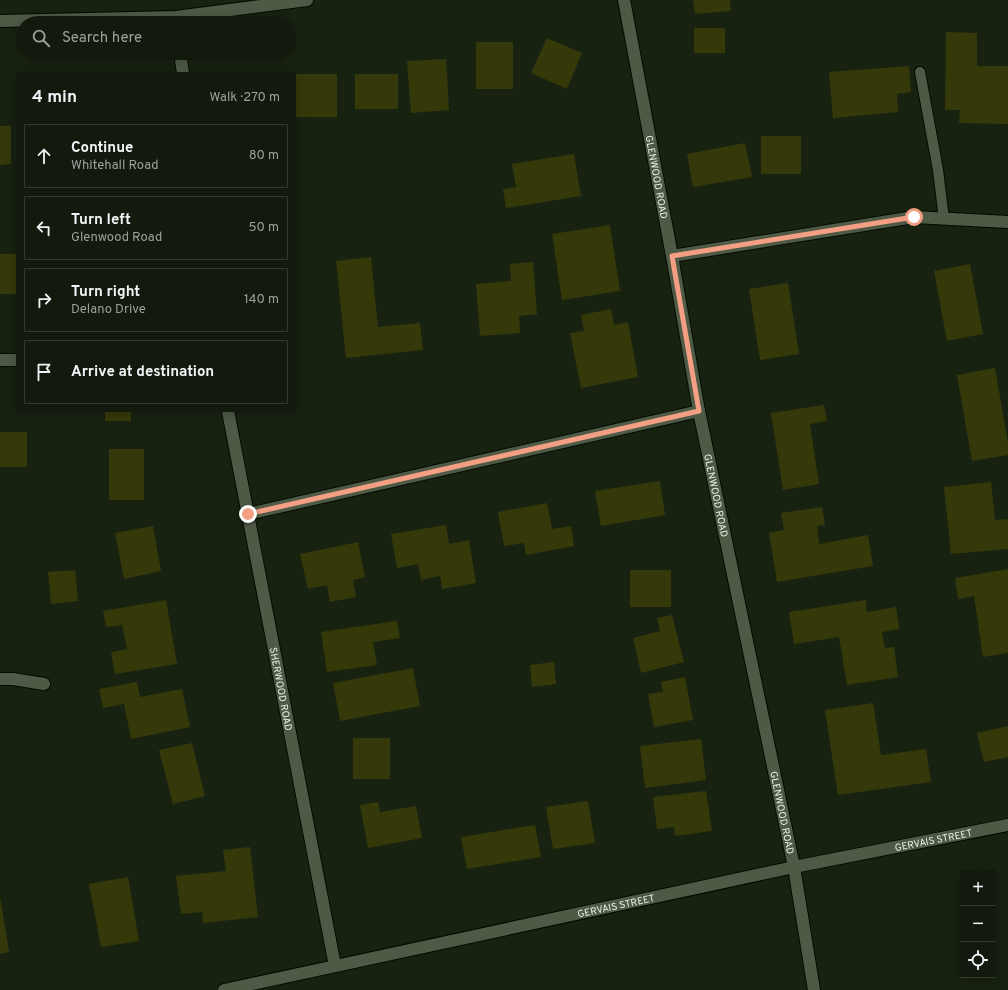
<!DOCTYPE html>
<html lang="en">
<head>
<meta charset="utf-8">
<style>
	:root { --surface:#121a0d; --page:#1f271b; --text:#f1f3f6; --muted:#9ca19d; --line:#31382e }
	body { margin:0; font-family:Overpass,sans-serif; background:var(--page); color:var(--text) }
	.controls { position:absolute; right:12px; bottom:12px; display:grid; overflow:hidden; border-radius:0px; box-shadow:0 2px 10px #0003 }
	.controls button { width:36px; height:36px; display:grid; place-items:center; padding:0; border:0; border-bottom:1px solid var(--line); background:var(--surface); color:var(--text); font:20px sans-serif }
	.stop { position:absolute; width:12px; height:12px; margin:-9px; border:3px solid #f39f83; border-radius:50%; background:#fff }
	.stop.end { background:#f39f83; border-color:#fff; box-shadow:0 1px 4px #0008 }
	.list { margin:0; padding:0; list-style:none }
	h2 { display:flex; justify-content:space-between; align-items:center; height:52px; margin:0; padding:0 16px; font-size:17px }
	h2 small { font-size:13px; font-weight:400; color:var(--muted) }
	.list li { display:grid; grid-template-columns:26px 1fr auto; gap:12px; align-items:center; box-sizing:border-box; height:64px; margin:0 8px 8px; padding:0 8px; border:1px solid var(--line); border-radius:0px }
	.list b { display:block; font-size:15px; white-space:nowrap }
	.list p { margin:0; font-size:13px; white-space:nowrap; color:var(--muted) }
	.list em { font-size:13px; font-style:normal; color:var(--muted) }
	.icon { flex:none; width:22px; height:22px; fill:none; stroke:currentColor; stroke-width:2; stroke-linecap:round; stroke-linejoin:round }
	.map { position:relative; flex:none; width:1008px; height:990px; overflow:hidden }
	.search { position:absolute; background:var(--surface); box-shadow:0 2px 10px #0003; left:16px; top:16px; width:280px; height:44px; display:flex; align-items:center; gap:10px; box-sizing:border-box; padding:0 14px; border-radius:22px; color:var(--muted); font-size:15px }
	.panel { position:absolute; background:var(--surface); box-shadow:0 2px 10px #0003; left:16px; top:72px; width:280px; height:340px; border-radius:0px }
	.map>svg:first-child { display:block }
</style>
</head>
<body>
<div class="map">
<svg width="1008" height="990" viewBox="0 0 1008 990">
	<rect width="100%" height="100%" fill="#182211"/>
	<g fill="#35390a">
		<path d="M693,0H730L731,11L695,14Z"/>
		<rect x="694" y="28" width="31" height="25"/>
		<path d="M946,32L977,33V66H1008V124L959,123L960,110H945Z"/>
		<path d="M547,38L582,53L567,89L531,73Z"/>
		<rect x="476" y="42" width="37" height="47"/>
		<path d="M446,59L449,110L411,113L407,61Z"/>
		<path d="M909,66L911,92L897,94L898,112L833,118L829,72Z"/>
		<rect x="295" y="74" width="42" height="43"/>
		<rect x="355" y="74" width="43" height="35"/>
		<path d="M0,126H11V164L0,165Z"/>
		<rect x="761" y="136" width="40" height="38"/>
		<path d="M745,143L752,177L693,187L687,154Z"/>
		<path d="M574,154L581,196L506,208L503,189L516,187L512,164Z"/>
		<path d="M610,225L620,291L562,300L552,234Z"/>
		<rect x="0" y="254" width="17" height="40"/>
		<path d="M371,257L378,327L420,323L423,350L346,358L336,261Z"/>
		<path d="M533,262L537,314L519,316L520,333L480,336L476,284L511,281L510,264Z"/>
		<path d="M970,264L983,334L947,341L934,271Z"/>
		<path d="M788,283L799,354L760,360L749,289Z"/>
		<path d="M611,309L614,325L628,322L638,377L581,388L570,333L584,331L581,315Z"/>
		<path d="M995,368L1008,443V455L972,461L957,375Z"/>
		<path d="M824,405L827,421L810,424L819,484L783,490L771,413Z"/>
		<rect x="105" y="411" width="26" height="10"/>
		<rect x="0" y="432" width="27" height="35"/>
		<rect x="109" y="449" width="35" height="51"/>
		<path d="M660,481L665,515L601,526L595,491Z"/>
		<path d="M991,482L995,520L1008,519V549L951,554L944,487Z"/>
		<path d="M547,503L552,529L571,526L574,546L526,555L524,543L504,546L498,512Z"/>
		<path d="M822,507L825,525L817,526L819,544L868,535L873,566L777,582L769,533L784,530L781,513Z"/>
		<path d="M446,525L449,544L469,540L476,583L442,589L440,576L421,580L418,564L397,568L391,534Z"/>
		<path d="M153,526L161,571L124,579L115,533Z"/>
		<path d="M358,542L365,577L353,580L356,597L330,602L327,585L308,589L300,554Z"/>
		<path d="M1008,569V653L983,657L974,596L958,599L955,578Z"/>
		<path d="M75,570L78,601L51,604L48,572Z"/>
		<rect x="630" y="570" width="41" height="37"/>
		<path d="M166,600L177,664L115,674L111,652L127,649L122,625L106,627L103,611Z"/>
		<path d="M866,600L867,612L896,607L899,629L882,632L885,648L894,647L898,677L847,685L839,637L794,644L789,612Z"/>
		<path d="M672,615L684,662L641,673L633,638L660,631L657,618Z"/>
		<path d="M397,621L400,638L373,642L377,665L327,672L321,632Z"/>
		<path d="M554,662L556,684L532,687L530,665Z"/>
		<path d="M413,668L420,706L340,721L333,683Z"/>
		<path d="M685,677L693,720L654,727L648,694L663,692L661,682Z"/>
		<path d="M137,682L140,697L182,689L190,727L131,739L124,704L103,708L99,689Z"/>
		<path d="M873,703L881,755L926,749L931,782L838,795L825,710Z"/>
		<path d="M1008,726V757L984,762L977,733Z"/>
		<rect x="353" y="738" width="37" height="41"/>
		<path d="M701,739L706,780L645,788L640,746Z"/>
		<path d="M192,743L205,796L173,804L159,750Z"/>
		<path d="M706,791L712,831L675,836L674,827L657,829L653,797Z"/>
		<path d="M588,801L595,843L553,849L546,807Z"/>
		<path d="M378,802L380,812L416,806L422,838L368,848L360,805Z"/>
		<path d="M535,825L541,857L467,869L461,837Z"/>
		<path d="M250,847L258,917L203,923L202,912L181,914L176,876L226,871L223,850Z"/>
		<path d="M128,877L139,941L101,947L89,884Z"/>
		<path d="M0,896L9,952L0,954Z"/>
	</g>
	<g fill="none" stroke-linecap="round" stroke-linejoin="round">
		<defs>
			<path id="service" d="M920,72L938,170L944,219"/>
			<g id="minor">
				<path d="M0,21L176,17L307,0"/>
				<path d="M180,53L183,73"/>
				<path d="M672,256L914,217L1008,222"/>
				<path d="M0,360H17"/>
				<path id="s1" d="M228,411L335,966"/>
				<path d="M248,514L699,411"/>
				<path d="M0,679H13L44,684"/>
				<path id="s2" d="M794,867L1008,825"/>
			</g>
			<g id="tertiary">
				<path id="s3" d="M624,0L672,256L699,411L794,867L814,990"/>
				<path id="s4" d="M224,990L794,867"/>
			</g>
		</defs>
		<use href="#service" stroke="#040b01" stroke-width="12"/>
		<use href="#minor" stroke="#040b01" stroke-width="14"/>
		<use href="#tertiary" stroke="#040b01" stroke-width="14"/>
		<use href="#service" stroke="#4e5a46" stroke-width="10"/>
		<use href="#minor" stroke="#4e5a46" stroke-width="12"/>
		<use href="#tertiary" stroke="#4e5a46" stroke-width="12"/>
	</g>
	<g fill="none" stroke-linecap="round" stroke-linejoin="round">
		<path stroke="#f39f83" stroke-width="5" d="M248,514L699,411L672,256L914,217"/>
	</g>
	<g text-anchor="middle" stroke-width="3" stroke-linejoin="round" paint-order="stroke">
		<g font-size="10" fill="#eaf1e5" stroke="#060a04">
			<text dy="4" stroke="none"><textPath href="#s3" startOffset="180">GLENWOOD ROAD</textPath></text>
			<text dy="4" stroke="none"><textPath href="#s3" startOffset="504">GLENWOOD ROAD</textPath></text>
			<text dy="4" stroke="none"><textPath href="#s1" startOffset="283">SHERWOOD ROAD</textPath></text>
			<text dy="4" stroke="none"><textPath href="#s3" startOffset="828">GLENWOOD ROAD</textPath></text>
			<text dy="4" stroke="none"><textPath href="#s2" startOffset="142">GERVAIS STREET</textPath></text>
			<text dy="4" stroke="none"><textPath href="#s4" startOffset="401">GERVAIS STREET</textPath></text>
		</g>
	</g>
</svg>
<div class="controls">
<button>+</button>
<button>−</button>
<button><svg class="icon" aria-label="locate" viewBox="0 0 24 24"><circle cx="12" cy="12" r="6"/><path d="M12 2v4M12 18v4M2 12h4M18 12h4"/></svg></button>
</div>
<div class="stop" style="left:914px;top:217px"></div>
<div class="stop end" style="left:248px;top:514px"></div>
<div class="search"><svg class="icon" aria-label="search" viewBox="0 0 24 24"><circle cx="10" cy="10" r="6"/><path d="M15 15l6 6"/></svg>Search here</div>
<section class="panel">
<h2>4 min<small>Walk · 270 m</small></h2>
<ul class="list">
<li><svg class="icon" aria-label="ahead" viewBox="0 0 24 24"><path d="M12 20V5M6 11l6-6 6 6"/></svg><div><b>Continue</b><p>Whitehall Road</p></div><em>80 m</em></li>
<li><svg class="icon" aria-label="left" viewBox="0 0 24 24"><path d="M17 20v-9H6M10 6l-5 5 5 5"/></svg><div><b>Turn left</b><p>Glenwood Road</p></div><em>50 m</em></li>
<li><svg class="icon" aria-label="right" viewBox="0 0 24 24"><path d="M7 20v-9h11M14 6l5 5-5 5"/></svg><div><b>Turn right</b><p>Delano Drive</p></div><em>140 m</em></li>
<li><svg class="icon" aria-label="arrive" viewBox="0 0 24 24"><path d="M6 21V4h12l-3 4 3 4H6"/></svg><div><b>Arrive at destination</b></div></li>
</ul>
</section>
</div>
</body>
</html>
